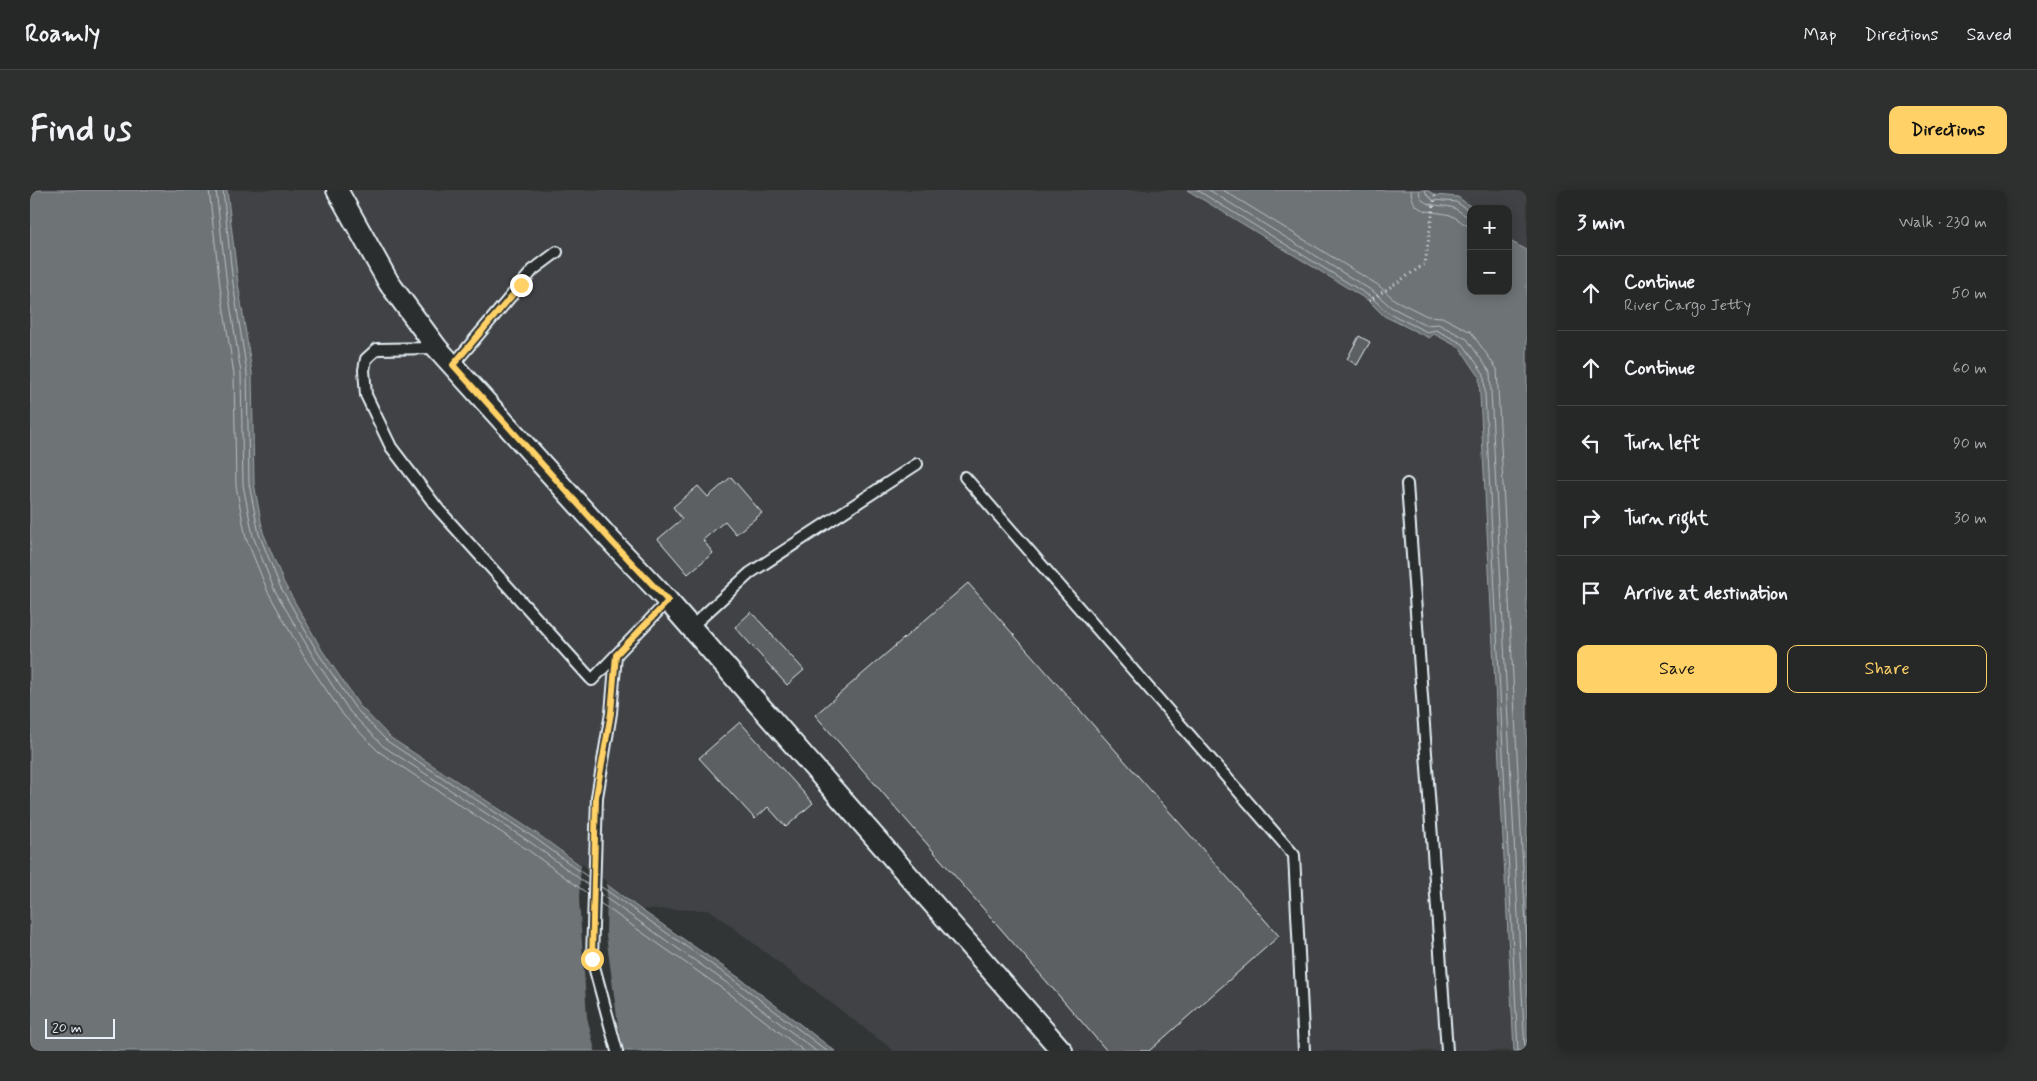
<!DOCTYPE html>
<html lang="en">
<head>
<meta charset="utf-8">
<style>
	:root { --surface:#262828; --page:#2e3030; --text:#f1f3f6; --muted:#a4a6a8; --line:#424445; --accent:#ffd166 }
	body { margin:0; font-family:Mynerve,sans-serif; background:var(--page); color:var(--text) }
	.controls { position:absolute; right:15px; top:15px; display:grid; overflow:hidden; border-radius:10px; box-shadow:0 2px 12px #0003 }
	.controls button { width:45px; height:45px; display:grid; place-items:center; padding:0; border:0; border-bottom:1px solid var(--line); background:var(--surface); color:var(--text); font:25px sans-serif }
	.scale { position:absolute; left:15px; bottom:12px; width:70px; box-sizing:border-box; padding-left:5px; border:2px solid #e8f1f8; border-top:0; font-size:14px; line-height:18px; white-space:nowrap; color:#e8f1f8; -webkit-text-stroke:4px #2a2d2e; paint-order:stroke }
	.stop { position:absolute; width:15px; height:15px; margin:-11px; border:4px solid #ffd166; border-radius:50%; background:#fff }
	.stop.end { background:#ffd166; border-color:#fff; box-shadow:0 1px 5px #0008 }
	.list { margin:0; padding:0; list-style:none }
	h2 { display:flex; justify-content:space-between; align-items:center; height:65px; margin:0; padding:0 20px; font-size:21px }
	h2 small { font-size:16px; font-weight:400; color:var(--muted) }
	.list li { display:grid; grid-template-columns:32px 1fr auto; gap:15px; align-items:center; box-sizing:border-box; height:75px; padding:0 20px; border-top:1px solid var(--line) }
	.list b { display:block; font-size:19px; white-space:nowrap }
	.list p { margin:0; font-size:16px; white-space:nowrap; color:var(--muted) }
	.list em { font-size:16px; font-style:normal; color:var(--muted) }
	.actions { display:flex; gap:10px; padding:15px 20px }
	.actions a { flex:1; padding:11px 0; border:1px solid var(--accent); border-radius:10px; text-align:center; font-size:18px; color:var(--accent) }
	.actions .main { background:var(--accent); color:#111 }
	.icon { flex:none; width:28px; height:28px; fill:none; stroke:currentColor; stroke-width:2; stroke-linecap:round; stroke-linejoin:round }
	.map { position:relative; flex:none; width:1497px; height:861px; overflow:hidden; border-radius:10px }
	header { display:flex; align-items:center; gap:30px; box-sizing:border-box; height:70px; padding:0 25px; background:var(--surface); border-bottom:1px solid var(--line) }
	header strong { font-size:24px }
	nav { display:flex; gap:28px; margin-inline-start:auto; font-size:18px }
	.intro { display:flex; align-items:center; justify-content:space-between; box-sizing:border-box; height:120px; padding:0 30px }
	h1 { margin:0; font-size:35px }
	.button { padding:12px 22px; border-radius:10px; background:var(--accent); color:#111; font-size:18px; font-weight:700 }
	main { display:flex; gap:30px; padding:0 30px }
	aside { flex:1; background:var(--surface); border-radius:10px; box-shadow:0 2px 12px #0003 }
	.map>svg:first-child { display:block }
</style>
</head>
<body>
<header>
<strong>Roamly</strong>
<nav><a>Map</a><a>Directions</a><a>Saved</a></nav>
</header>
<div class="intro"><h1>Find us</h1><a class="button">Directions</a></div>
<main>
<div class="map">
<svg width="1497" height="861" viewBox="0 0 1497 861">
	<rect width="100%" height="100%" fill="#323536"/>
	<filter id="ink" filterUnits="userSpaceOnUse"><feTurbulence type="fractalNoise" baseFrequency=".02" numOctaves="2"/><feDisplacementMap in="SourceGraphic" scale="10" xChannelSelector="R" yChannelSelector="G"/><feConvolveMatrix kernelMatrix="1 2 1 2 8 2 1 2 1" color-interpolation-filters="sRGB"/></filter>
	<g filter="url(#ink)">
		<path fill="#3f4244" fill-rule="evenodd" d="M197,0H1497V861H864L680,720L610,719L509,645L361,548L329,515L292,460L254,393L233,342L224,293L222,182L208,93ZM1441,19H1478V101H1441Z"/>
		<g fill="#6e7376" stroke="#9fa5aa">
			<path d="M0,0H197L208,93L222,182L224,293L233,342L254,393L292,460L329,515L361,548L509,645L610,719L711,789L805,861H0Z"/>
			<path d="M1157,0H1397L1405,5L1428,7L1444,19H1441V101H1478V50L1497,60V861H1484L1449,186L1430,158L1404,144L1399,148L1354,126L1339,111Z"/>
		</g>
		<path fill="#323536" d="M551,673L577,692L576,745L588,835L594,861H565L557,827L549,709Z"/>
		<g fill="none" stroke-linecap="round" stroke-linejoin="round">
			<g stroke="#b7bfc4" stroke-width="1">
				<path d="M179,0L190,96L204,184L206,296L216,348L238,402L276,470L314,526L348,561L498,660L558,704"/>
				<path d="M186,0L197,95L211,183L213,295L223,346L244,399L283,466L320,522L353,556L503,654L558,695"/>
				<path d="M193,0L203,94L217,183L219,294L229,344L250,396L288,463L325,518L357,551L506,649L558,687"/>
				<path d="M1167,0L1341,107L1357,122L1397,142L1406,140L1433,154L1454,184L1488,861"/>
				<path d="M1179,0L1344,102L1361,117L1396,135L1408,134L1437,149L1460,182L1495,861"/>
				<path d="M1193,0L1348,95L1365,110L1397,126L1412,127L1441,142L1467,179L1497,757"/>
				<path d="M1381,0C1382,26 1403,20 1420,25C1428,28 1433,35 1441,37"/>
				<path d="M1389,0C1390,20 1411,13 1424,18C1430,21 1435,26 1441,29"/>
				<path d="M1395,0L1397,5L1403,10L1426,12L1441,22"/>
				<path d="M570,696L708,793L797,861"/>
				<path d="M570,704L704,798L786,861"/>
				<path d="M570,713L700,804L774,861"/>
			</g>
		</g>
		<g fill="#5c6063" stroke="#e8f1f8">
			<path d="M1329,146L1340,152L1327,175L1317,169Z"/>
			<path d="M701,287L732,323L706,344L695,331L673,350L683,363L658,384L628,349L652,329L643,317L668,296L678,307Z"/>
			<path d="M938,393L1249,746L1119,861H1077L785,525Z"/>
			<path d="M721,422L774,480L757,495L705,437Z"/>
			<path d="M710,532L783,613L756,637L738,617L725,629L669,568Z"/>
		</g>
		<g fill="none" stroke-linecap="round" stroke-linejoin="round">
			<defs>
				<g id="service">
					<path d="M407,158L347,159L336,169L334,180L336,205L361,257L409,320L562,490L638,411"/>
					<path d="M423,175L503,80L527,62"/>
					<path d="M935,287L1264,665L1274,861"/>
					<path d="M1377,294L1417,861"/>
					<path d="M661,437L720,383L887,274"/>
					<path d="M586,465L581,523L567,607L562,769L587,861"/>
				</g>
				<path id="minor" d="M307,0L359,93L407,158L583,353L638,411L1032,861"/>
			</defs>
			<use href="#service" stroke="#e8f1f8" stroke-width="14"/>
			<use href="#minor" stroke="#e8f1f8" stroke-width="24"/>
			<path stroke="#e8f1f8" stroke-width="3" stroke-dasharray="1 4" stroke-linecap="butt" d="M1339,111L1395,74L1405,5"/>
			<use href="#service" stroke="#2a2d2e" stroke-width="10"/>
			<use href="#minor" stroke="#2a2d2e" stroke-width="20"/>
		</g>
	</g>
	<g fill="none" stroke-linecap="round" stroke-linejoin="round" filter="url(#ink)">
		<path stroke="#ffd166" stroke-width="6" d="M491,95L423,175L583,353L638,411L586,465L581,523L566,607L562,769"/>
	</g>
</svg>
<div class="controls">
<button>+</button>
<button>−</button>
</div>
<div class="scale">20 m</div>
<div class="stop" style="left:562px;top:769px"></div>
<div class="stop end" style="left:491px;top:95px"></div>
</div>
<aside>
<h2>3 min<small>Walk · 230 m</small></h2>
<ul class="list">
<li><svg class="icon" aria-label="ahead" viewBox="0 0 24 24"><path d="M12 20V5M6 11l6-6 6 6"/></svg><div><b>Continue</b><p>River Cargo Jetty</p></div><em>50 m</em></li>
<li><svg class="icon" aria-label="ahead" viewBox="0 0 24 24"><path d="M12 20V5M6 11l6-6 6 6"/></svg><div><b>Continue</b></div><em>60 m</em></li>
<li><svg class="icon" aria-label="left" viewBox="0 0 24 24"><path d="M17 20v-9H6M10 6l-5 5 5 5"/></svg><div><b>Turn left</b></div><em>90 m</em></li>
<li><svg class="icon" aria-label="right" viewBox="0 0 24 24"><path d="M7 20v-9h11M14 6l5 5-5 5"/></svg><div><b>Turn right</b></div><em>30 m</em></li>
<li><svg class="icon" aria-label="arrive" viewBox="0 0 24 24"><path d="M6 21V4h12l-3 4 3 4H6"/></svg><div><b>Arrive at destination</b></div></li>
</ul>
<div class="actions"><a class="main">Save</a><a>Share</a></div>
</aside>
</main>
</body>
</html>
